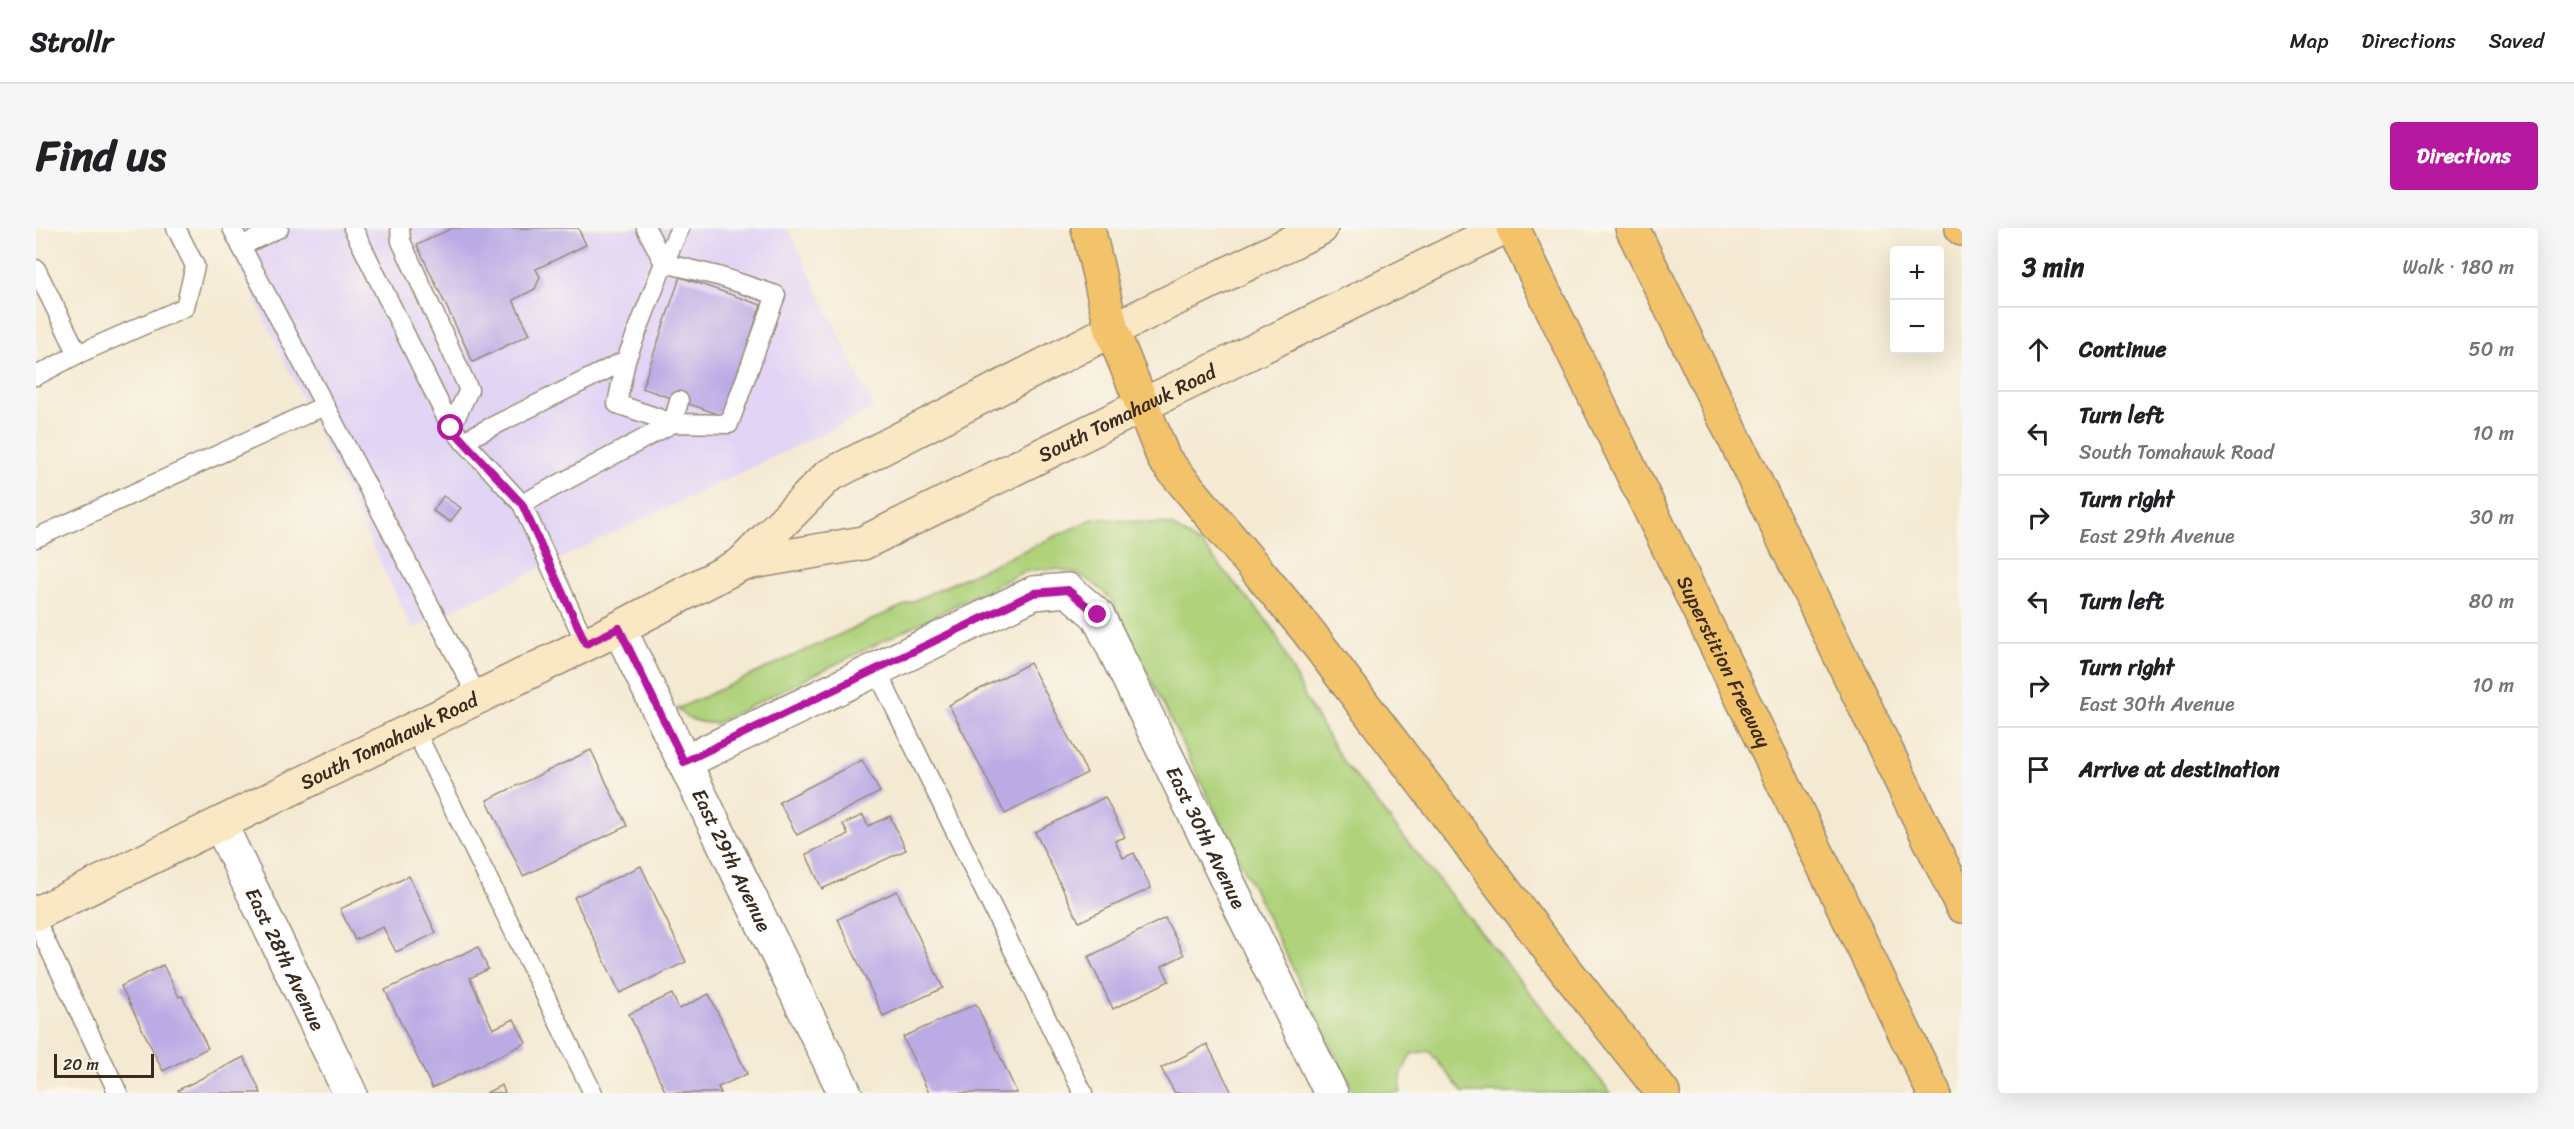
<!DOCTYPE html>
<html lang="en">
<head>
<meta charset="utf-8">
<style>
	:root { --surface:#fff; --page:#f6f6f6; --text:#202124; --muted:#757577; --line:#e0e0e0; --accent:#b5179e }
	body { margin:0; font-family:Sriracha,sans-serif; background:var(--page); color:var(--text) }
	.controls { position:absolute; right:18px; top:18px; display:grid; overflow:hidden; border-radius:6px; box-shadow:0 6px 24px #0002 }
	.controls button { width:54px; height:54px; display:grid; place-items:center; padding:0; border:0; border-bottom:2px solid var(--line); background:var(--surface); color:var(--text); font:30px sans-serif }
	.scale { position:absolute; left:18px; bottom:15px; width:100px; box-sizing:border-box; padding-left:6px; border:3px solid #3b2a1e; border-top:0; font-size:16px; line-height:21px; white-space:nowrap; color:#3b2a1e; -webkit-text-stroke:4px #fbf7ec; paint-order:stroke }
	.stop { position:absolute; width:18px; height:18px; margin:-14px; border:4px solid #b5179e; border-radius:50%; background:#fff }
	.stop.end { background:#b5179e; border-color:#fff; box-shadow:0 2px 6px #0008 }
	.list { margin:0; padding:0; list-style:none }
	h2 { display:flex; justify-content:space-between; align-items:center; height:78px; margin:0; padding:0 24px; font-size:26px }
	h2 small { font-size:20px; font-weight:400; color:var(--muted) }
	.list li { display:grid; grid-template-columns:39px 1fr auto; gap:18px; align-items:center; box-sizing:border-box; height:84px; padding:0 24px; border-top:2px solid var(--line) }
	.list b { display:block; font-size:22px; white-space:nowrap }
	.list p { margin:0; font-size:20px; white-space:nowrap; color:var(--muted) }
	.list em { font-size:20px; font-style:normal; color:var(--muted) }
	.icon { flex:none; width:33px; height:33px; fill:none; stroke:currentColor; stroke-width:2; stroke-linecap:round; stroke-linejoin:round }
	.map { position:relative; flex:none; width:1926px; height:865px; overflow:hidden; border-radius:6px }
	header { display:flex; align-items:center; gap:36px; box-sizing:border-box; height:84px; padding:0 30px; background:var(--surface); border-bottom:2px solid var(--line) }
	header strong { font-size:28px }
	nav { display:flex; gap:33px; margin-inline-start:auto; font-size:21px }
	.intro { display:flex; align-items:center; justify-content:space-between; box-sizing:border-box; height:144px; padding:0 36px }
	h1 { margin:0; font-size:42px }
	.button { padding:15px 27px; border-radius:6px; background:var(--accent); color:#fff; font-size:21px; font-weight:700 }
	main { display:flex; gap:36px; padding:0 36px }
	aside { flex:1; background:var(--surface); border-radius:6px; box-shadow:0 6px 24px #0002 }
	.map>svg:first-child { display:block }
</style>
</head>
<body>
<header>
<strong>Strollr</strong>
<nav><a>Map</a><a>Directions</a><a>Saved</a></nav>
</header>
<div class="intro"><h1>Find us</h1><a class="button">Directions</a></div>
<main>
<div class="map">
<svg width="1926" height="865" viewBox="0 0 1926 865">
	<rect width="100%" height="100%" fill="#fbf7ec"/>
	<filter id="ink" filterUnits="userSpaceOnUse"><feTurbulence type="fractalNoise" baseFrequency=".0167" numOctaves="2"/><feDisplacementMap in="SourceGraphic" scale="12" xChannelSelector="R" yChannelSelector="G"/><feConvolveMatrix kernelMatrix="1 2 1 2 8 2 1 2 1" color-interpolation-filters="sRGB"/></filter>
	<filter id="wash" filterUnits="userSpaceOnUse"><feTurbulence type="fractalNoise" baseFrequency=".008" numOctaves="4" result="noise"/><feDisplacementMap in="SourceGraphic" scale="24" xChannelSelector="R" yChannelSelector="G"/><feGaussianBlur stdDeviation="1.35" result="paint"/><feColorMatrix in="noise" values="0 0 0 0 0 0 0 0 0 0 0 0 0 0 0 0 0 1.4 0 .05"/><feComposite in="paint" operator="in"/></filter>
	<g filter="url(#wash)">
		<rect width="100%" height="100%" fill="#f4e9d2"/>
		<path fill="#e1d4f4" d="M185,0H752L838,181L376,401Z"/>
		<path fill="#afd27a" stroke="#757e4c" stroke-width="1.5" d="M1059,290L1135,297L1167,318L1236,399L1272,475L1307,534L1575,865H1427L1393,823L1375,826L1365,848L1364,865H1318L1076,373C1051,343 1020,334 983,346L680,495C662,495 654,493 641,481Z"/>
		<g id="blocks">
			<g fill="#bbabe5">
				<path d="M416,0H542L550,17L500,41L504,49L499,61L477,72L494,106L437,134L381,17Z"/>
				<path d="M644,49L725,77L688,188L606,160Z"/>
				<path d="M407,268L425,280L414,294L397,283Z"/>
				<path d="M994,435L1051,545L969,586L913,477Z"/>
				<path d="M555,522L591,598L487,648L451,572Z"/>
				<path d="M826,532L844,564L761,607L743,574Z"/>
				<path d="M1069,569L1089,609L1079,613L1087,630L1098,625L1115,660L1043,694L999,604Z"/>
				<path d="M827,587L832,598L854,588L870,622L786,661L770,626L812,607L807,596Z"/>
				<path d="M605,638L650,734L584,765L538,669Z"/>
				<path d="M373,648L400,705L360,724L347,699L319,712L304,681Z"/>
				<path d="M861,663L907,760L847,788L802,691Z"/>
				<path d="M1129,690L1148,727L1126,738L1133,753L1077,781L1052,729Z"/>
				<path d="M442,719L452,741L434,750L457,801L478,791L490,815L396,860L349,762Z"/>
				<path d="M127,737L143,769L146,768L172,820L127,843L85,758Z"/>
				<path d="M636,766L643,781L673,766L711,846L682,859L685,865H630L593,786Z"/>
				<path d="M940,776L981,865H893L867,809Z"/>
				<path d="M1171,816L1196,865H1139L1125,840Z"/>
				<path d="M208,829L225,865H144L142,862Z"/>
				<path d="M466,857L469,865H450Z"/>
			</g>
		</g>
	</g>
	<g filter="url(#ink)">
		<use href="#blocks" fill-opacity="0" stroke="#988a78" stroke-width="1.5"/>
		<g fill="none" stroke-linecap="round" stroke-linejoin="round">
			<defs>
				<g id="service">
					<path d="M196,0L205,18"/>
					<path d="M243,0L205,18L442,469"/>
					<path d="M317,0L415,199L486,276L550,416"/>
					<path d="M364,0L365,13L433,162L415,199"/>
					<path d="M610,0L628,35"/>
					<path d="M628,35L644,0"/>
					<path d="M0,41L42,126"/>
					<path d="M0,148L42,126L149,79L159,38L140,0"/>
					<path d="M427,213L590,132"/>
					<path d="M486,276L637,195L693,196L740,67L682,48L628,35L590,132L581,176L637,195L643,173"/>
					<path d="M0,310L288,178"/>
					<path d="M840,441L1047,865"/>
					<path d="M378,500L557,865"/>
					<path d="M0,693L82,865"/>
				</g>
				<g id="minor">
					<path id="s1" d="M583,400L809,865"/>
					<path id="s2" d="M649,534L998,365L1032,362L1062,388L1295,865"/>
					<path id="s3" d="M184,596L314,865"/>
				</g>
				<g id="secondary">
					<path id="s4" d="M705,336L827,315L1467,0"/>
					<path id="s5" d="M0,686L583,400L705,336L792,248L1076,102L1285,0"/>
				</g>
				<g id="motorway">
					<path d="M1052,0L1076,102L1128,231L1271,402L1516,725L1627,865"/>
					<path id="s6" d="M1477,0L1898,865"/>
					<path d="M1596,0L1926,678"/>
					<path d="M1926,0V1"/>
				</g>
			</defs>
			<use href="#service" stroke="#988a78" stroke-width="21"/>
			<use href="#minor" stroke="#988a78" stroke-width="36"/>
			<use href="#secondary" stroke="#988a78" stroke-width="36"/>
			<use href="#motorway" stroke="#988a78" stroke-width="36"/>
			<use href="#service" stroke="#fff" stroke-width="18"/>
			<use href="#minor" stroke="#fff" stroke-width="33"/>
			<use href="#secondary" stroke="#fae7c3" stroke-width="33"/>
			<use href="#motorway" stroke="#f2c36a" stroke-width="33"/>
		</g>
	</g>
	<g fill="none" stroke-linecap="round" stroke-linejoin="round" filter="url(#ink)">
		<path stroke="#b5179e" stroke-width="8" d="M415,200L486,276L550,416L583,400L648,534L998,365L1032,362L1062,387"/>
	</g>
	<g text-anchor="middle" stroke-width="4.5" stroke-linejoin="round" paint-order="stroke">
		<g font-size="20" fill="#3b2a1e" stroke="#fbf7ec">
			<text dy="7" stroke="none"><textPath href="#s4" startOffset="418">South Tomahawk Road</textPath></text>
			<text dy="7" stroke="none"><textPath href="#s6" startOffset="482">Superstition Freeway</textPath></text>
			<text dy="7" stroke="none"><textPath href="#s5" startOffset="393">South Tomahawk Road</textPath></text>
			<text dy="7" stroke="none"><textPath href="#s2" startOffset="708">East 30th Avenue</textPath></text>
			<text dy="7" stroke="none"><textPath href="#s1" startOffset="258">East 29th Avenue</textPath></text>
			<text dy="7" stroke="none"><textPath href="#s3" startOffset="150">East 28th Avenue</textPath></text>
		</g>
	</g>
</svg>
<div class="controls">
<button>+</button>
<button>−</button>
</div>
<div class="scale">20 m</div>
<div class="stop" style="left:415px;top:200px"></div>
<div class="stop end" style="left:1062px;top:387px"></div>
</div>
<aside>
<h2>3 min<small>Walk · 180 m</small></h2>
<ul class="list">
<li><svg class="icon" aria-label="ahead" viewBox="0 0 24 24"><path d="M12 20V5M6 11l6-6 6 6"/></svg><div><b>Continue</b></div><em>50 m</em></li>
<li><svg class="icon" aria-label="left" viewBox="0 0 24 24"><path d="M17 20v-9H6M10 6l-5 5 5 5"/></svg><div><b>Turn left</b><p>South Tomahawk Road</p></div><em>10 m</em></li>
<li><svg class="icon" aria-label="right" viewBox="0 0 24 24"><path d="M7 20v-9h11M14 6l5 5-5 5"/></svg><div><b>Turn right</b><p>East 29th Avenue</p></div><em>30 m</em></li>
<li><svg class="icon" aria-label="left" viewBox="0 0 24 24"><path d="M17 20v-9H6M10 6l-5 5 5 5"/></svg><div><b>Turn left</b></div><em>80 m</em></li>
<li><svg class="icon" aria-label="right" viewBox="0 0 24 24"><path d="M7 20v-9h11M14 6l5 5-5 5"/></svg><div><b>Turn right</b><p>East 30th Avenue</p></div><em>10 m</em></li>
<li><svg class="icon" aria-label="arrive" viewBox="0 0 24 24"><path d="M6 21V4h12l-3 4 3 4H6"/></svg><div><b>Arrive at destination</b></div></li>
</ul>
</aside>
</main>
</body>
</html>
